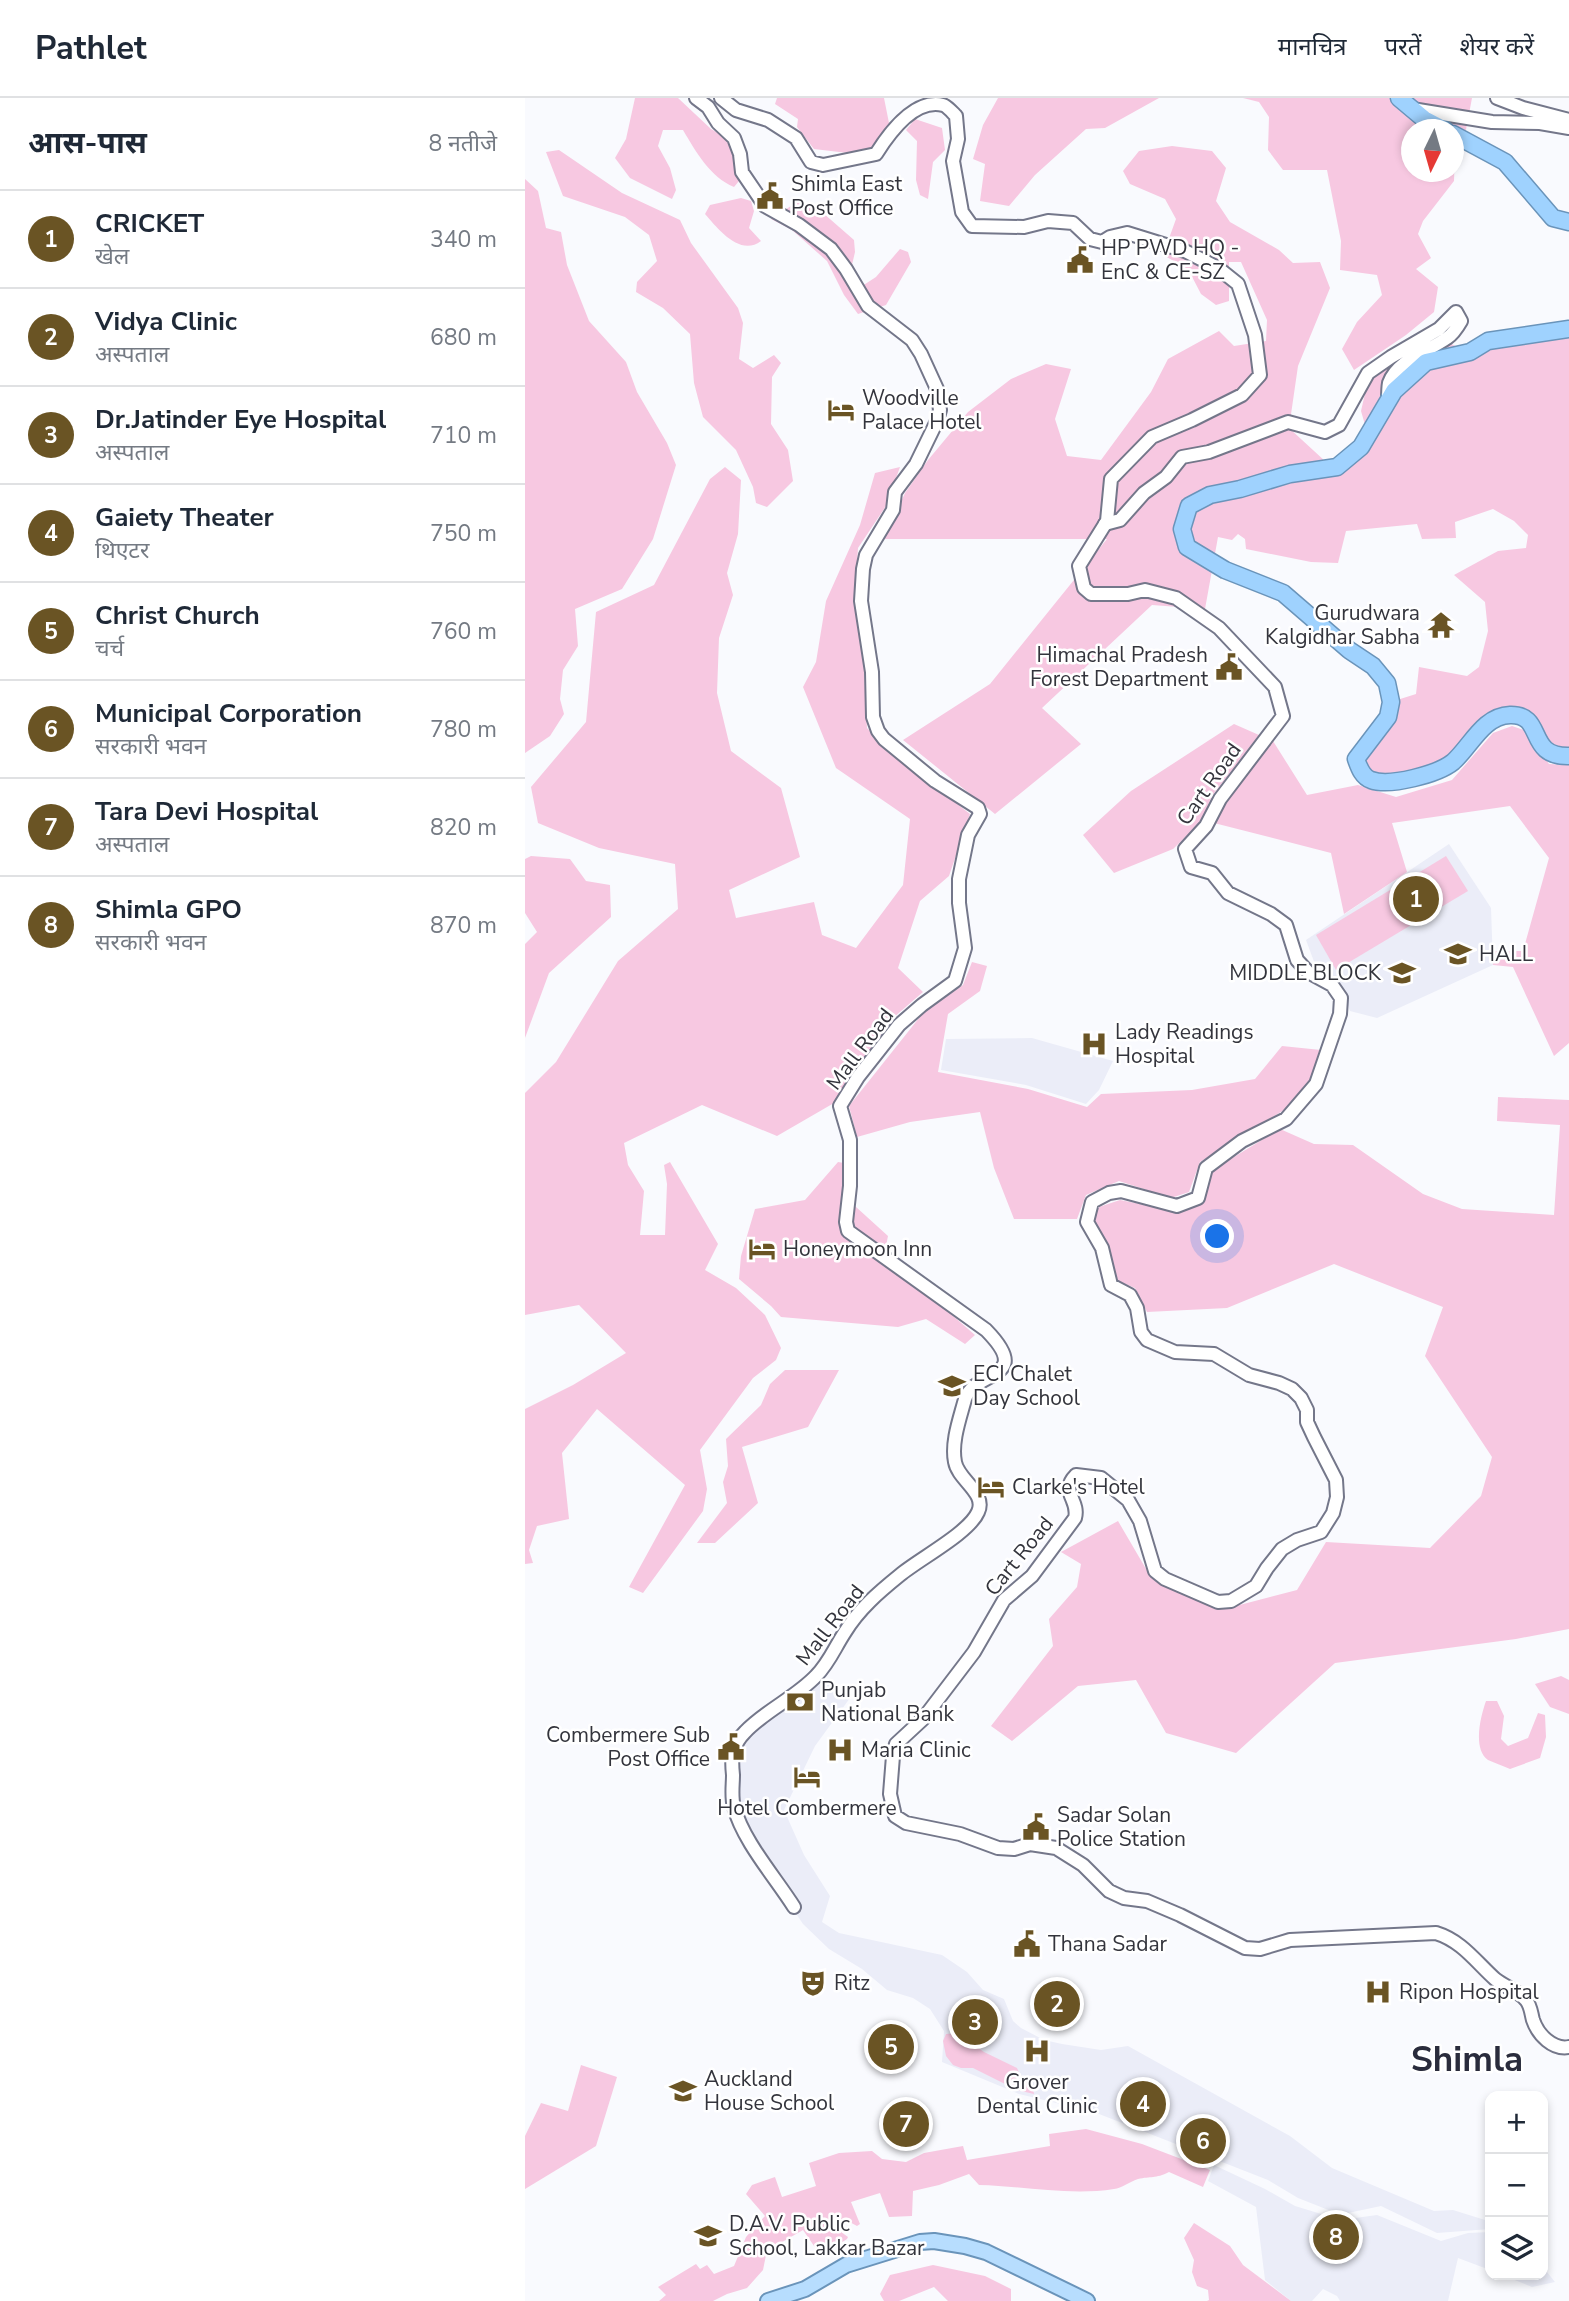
<!DOCTYPE html>
<html lang="hi">
<head>
<meta charset="utf-8">
<style>
	:root { --surface:#fff; --page:#f6f6f7; --text:#1f2937; --muted:#747a83; --line:#e0e1e3; --accent:#6a5424 }
	body { margin:0; font-family:"Nunito Sans","Noto Sans Devanagari",sans-serif; background:var(--page); color:var(--text) }
	.controls { position:absolute; right:21px; bottom:21px; display:grid; overflow:hidden; border-radius:14px; box-shadow:0 4px 10px #0003 }
	.controls button { width:63px; height:63px; display:grid; place-items:center; padding:0; border:0; border-bottom:2px solid var(--line); background:var(--surface); color:var(--text); font:35px sans-serif }
	.compass { position:absolute; left:876px; top:21px; width:63px; height:63px; border-radius:50%; background:var(--surface); box-shadow:0 4px 10px #0003; rotate:185deg }
	.you { position:absolute; left:693px; top:1139px; width:24px; height:24px; margin:-18px; border:5px solid #fff; border-radius:50%; background:#1a73e8; box-shadow:0 0 0 10px #1a73e833 }
	.badge { display:grid; place-items:center; width:46px; height:46px; border-radius:50%; background:var(--accent); color:#fff; font-size:23px; font-weight:700 }
	.pin { position:absolute; translate:-50% -50%; border:4px solid #fff; box-shadow:0 2px 7px #0006 }
	.list { margin:0; padding:0; list-style:none }
	h2 { display:flex; justify-content:space-between; align-items:center; height:91px; margin:0; padding:0 28px; font-size:30px }
	h2 small { font-size:23px; font-weight:400; color:var(--muted) }
	.list li { display:grid; grid-template-columns:46px 1fr auto; gap:21px; align-items:center; box-sizing:border-box; height:98px; padding:0 28px; border-top:2px solid var(--line) }
	.list b { display:block; font-size:26px; white-space:nowrap }
	.list p { margin:0; font-size:23px; white-space:nowrap; color:var(--muted) }
	.list em { font-size:23px; font-style:normal; color:var(--muted) }
	.icon { flex:none; width:38px; height:38px; fill:none; stroke:currentColor; stroke-width:2; stroke-linecap:round; stroke-linejoin:round }
	.map { position:relative; flex:none; width:1044px; height:2203px; overflow:hidden }
	header { display:flex; align-items:center; gap:42px; box-sizing:border-box; height:98px; padding:0 35px; background:var(--surface); border-bottom:2px solid var(--line) }
	header strong { font-size:33px }
	nav { display:flex; gap:38px; margin-inline-start:auto; font-size:24px }
	main { display:flex }
	aside { flex:1; background:var(--surface) }
	.map>svg:first-child { display:block }
</style>
</head>
<body>
<header>
<strong>Pathlet</strong>
<nav><a>मानचित्र</a><a>परतें</a><a>शेयर करें</a></nav>
</header>
<main>
<aside>
<h2>आस-पास<small>8 नतीजे</small></h2>
<ul class="list">
<li><span class="badge">1</span><div><b>CRICKET</b><p>खेल</p></div><em>340 m</em></li>
<li><span class="badge">2</span><div><b>Vidya Clinic</b><p>अस्पताल</p></div><em>680 m</em></li>
<li><span class="badge">3</span><div><b>Dr.Jatinder Eye Hospital</b><p>अस्पताल</p></div><em>710 m</em></li>
<li><span class="badge">4</span><div><b>Gaiety Theater</b><p>थिएटर</p></div><em>750 m</em></li>
<li><span class="badge">5</span><div><b>Christ Church</b><p>चर्च</p></div><em>760 m</em></li>
<li><span class="badge">6</span><div><b>Municipal Corporation</b><p>सरकारी भवन</p></div><em>780 m</em></li>
<li><span class="badge">7</span><div><b>Tara Devi Hospital</b><p>अस्पताल</p></div><em>820 m</em></li>
<li><span class="badge">8</span><div><b>Shimla GPO</b><p>सरकारी भवन</p></div><em>870 m</em></li>
</ul>
</aside>
<div class="map">
<svg width="1044" height="2203" viewBox="0 0 1044 2203">
	<rect width="100%" height="100%" fill="#f9fafe"/>
	<g fill="#ebedf8">
		<path d="M924,746L966,810L968,867L852,920L825,913L817,890L791,869L781,842Z"/>
		<path d="M507,940L588,963L574,992L561,1006L501,987L416,972L421,941Z"/>
		<path d="M286,1573L325,1600L290,1648L259,1712L279,1757L305,1798L297,1824L314,1835L417,1857L442,1874L458,1892L479,1901L488,1923L496,1930L519,1942L537,1946L576,1952L603,1948L765,2038L807,2070L909,2113L928,2112L960,2122L965,2126V2131L912,2135L856,2108L818,2116L806,2113L773,2100L743,2082L569,2014L494,1996L417,1964L419,1933L405,1911L388,1900L362,1892L337,1871L304,1851L278,1826L210,1724L203,1657L205,1640L261,1596Z"/>
		<path d="M689,2067L740,2091L770,2108L816,2122L852,2117L916,2143L943,2135L965,2134V2172L933,2160L923,2203H815L812,2198L798,2191L787,2203H766L740,2182L731,2109L683,2083Z"/>
		<path d="M1018,2169L1030,2184L1007,2189L977,2177H1018Z"/>
	</g>
	<g fill="#f7c8e1">
		<path d="M110,0H153L186,31L202,40L210,56L214,83L209,89C185,79 171,54 158,32H138L133,48L145,70L151,92L147,101L105,80L90,60L101,41Z"/>
		<path d="M252,0H359L365,30L358,52L331,56L289,51L272,29L273,21L250,6Z"/>
		<path d="M473,0H634L580,30L561,31L510,77L484,108L455,103L460,66L448,61L458,27Z"/>
		<path d="M718,0H864L903,31L886,32V74H928L929,48L930,49L929,83L898,123L893,136L906,160L891,171L913,189L909,214L881,237L829,272L817,251L832,224L857,197L852,177L815,172L816,143L802,72H758L743,52L744,19L734,4Z"/>
		<path d="M877,0H947L940,37Z"/>
		<path d="M390,21L417,30L420,52L408,64L403,101L395,97L391,82L392,43L381,32Z"/>
		<path d="M647,48L687,53L701,70L691,103L705,124L754,152L768,165L795,164L805,190L773,268L764,330L813,375L845,344L836,313L844,278L913,239L946,256L964,245L1044,233V655H1035L1012,634L980,615L926,661L879,678H844L835,660L872,602L891,596L894,569L942,578L954,569L963,533L960,504L929,477L973,453L1001,450L1003,437L989,423L968,411L930,424L931,440L897,441L892,426L821,433L813,465L786,464L721,451L720,441L713,436L707,442L693,439L680,511L627,507L517,610L556,646L470,716L378,642L465,586L582,441H359L380,395L403,362L443,314L486,281L521,266L546,271L530,321L542,358L576,362L626,294L643,261L694,233L709,248L741,243L742,222L716,164H704V203L691,207L676,196L663,171L638,157L651,121L640,101L605,86L598,73L614,53Z"/>
		<path d="M34,52L97,95L155,122L166,145L213,210L218,225L214,261L228,270L249,257L256,265L247,279L246,326L263,352L268,383L242,409L231,405L228,389L211,352L178,319L169,285L165,236L138,210L111,194L112,184L132,163L124,137L100,119L38,98L21,54Z"/>
		<path d="M0,81L13,93L21,130L36,134L42,167L64,223L101,264L112,294L142,345L151,367L128,441L97,491L50,511L53,548L38,572L35,601L39,616L25,638L0,655Z"/>
		<path d="M216,100L226,103L229,113L224,130L236,143C215,159 193,131 180,116L185,107Z"/>
		<path d="M272,104L290,108L329,142L330,154L323,184L328,194L351,179L375,151L383,154L386,164L361,207L333,216L319,197L302,163L267,132L246,121Z"/>
		<path d="M200,369L216,382L213,436L202,475L208,497L194,540L192,595L206,653L256,690L275,759L204,792L211,820L289,804L297,837L331,850L378,787L385,721L311,670L278,589L291,564L301,503L335,427L350,375L375,369L361,408L333,450L330,491L338,552L342,630L366,654L445,716L424,778L395,803L373,870L398,894L368,920L333,968L309,1005L252,1038L177,1007L99,1045L103,1067L119,1093L115,1137H140L142,1086L139,1067L145,1064L193,1146L180,1172L211,1190L240,1217L256,1250L251,1262L228,1280L175,1352L182,1391L178,1413L118,1495L104,1489L160,1387L72,1311L37,1355L44,1421L12,1428L4,1452L8,1465L0,1466V1311L48,1287L101,1255L54,1207L0,1217V995L31,964L93,863L153,811L150,766L74,750L13,725L6,689L61,624L71,514L129,487L185,381Z"/>
		<path d="M709,626L734,637L687,698L675,725L648,751L589,775L558,737L606,693Z"/>
		<path d="M987,628L1002,633L1024,666L1044,667V945L1029,958L988,869L968,867L967,853H998L1024,760L985,708L867,725L882,774L819,816L806,755L689,725L701,703L748,643L782,697L833,687L871,699L927,682L968,635Z"/>
		<path d="M6,758L45,761L61,783L85,787L86,819L24,875L0,940V846L12,834L0,815V761Z"/>
		<path d="M921,758L943,793L811,872L791,837Z"/>
		<path d="M447,864L462,868L455,893L423,916L413,974L503,991L562,1009L576,996L667,992L730,981L757,948L796,952L787,979L759,1012L675,1064L664,1094L646,1100L594,1083L561,1097L552,1121H489L469,1070L455,1014L385,1024L332,1039L324,1008L398,915L438,887Z"/>
		<path d="M973,999L1044,1002V1531L991,1541L810,1565L711,1655L641,1635L611,1582L553,1588L487,1643L466,1628L528,1548L524,1521L552,1489L556,1466L536,1454L593,1423L624,1476L689,1508L707,1509L772,1492L801,1444L905,1450L956,1398L967,1359L900,1258L918,1209L809,1166L702,1210L622,1214L610,1190L593,1183L583,1148L567,1122L574,1109L595,1102L651,1113L676,1104L686,1073L755,1031L789,1046L828,1047L898,1096L937,1111L1029,1117L1035,1027L972,1023Z"/>
		<path d="M313,1064L319,1065L320,1099L363,1138L358,1163L412,1204L450,1237L440,1246L401,1221L373,1229L256,1219L246,1208L214,1181L216,1158L230,1111L280,1102Z"/>
		<path d="M260,1272H314L283,1329L217,1349L233,1405L190,1445H172L202,1405L198,1384L203,1368L201,1341L236,1307L245,1286Z"/>
		<path d="M1036,1578L1044,1582V1616L1025,1609L1010,1586Z"/>
		<path d="M961,1603H972L979,1618L976,1641L983,1648L1003,1640L1013,1615L1020,1617L1021,1639L1015,1660L985,1671C978,1668 970,1665 963,1662C947,1651 956,1617 961,1603Z"/>
		<path d="M432,1935L459,1954L492,1970L496,1979L506,1982L509,1996L492,1992L448,1970H436L428,1967L421,1958L418,1943L421,1936Z"/>
		<path d="M56,1967L92,1979L71,2048L0,2091V2038L16,2005L43,2013Z"/>
		<path d="M561,2031L617,2046L685,2072L678,2089L644,2074C630,2081 626,2078 613,2081C604,2084 597,2090 589,2091C545,2098 498,2088 454,2087L444,2076L414,2087L388,2093L387,2118L364,2119L355,2095L326,2104L335,2126L332,2128L319,2121L312,2131L323,2139L322,2141L296,2158L278,2132L252,2147H243L238,2172L222,2190L202,2196L188,2203H134L141,2197L133,2189L171,2166L175,2171L182,2167L189,2176L209,2168L221,2139L240,2118L221,2096L227,2087L250,2079L257,2099L291,2088L284,2065L314,2055L347,2053L357,2061L381,2064L399,2055L438,2048L442,2062L525,2048L524,2036Z"/>
		<path d="M669,2125L705,2148L718,2167L766,2203H682L684,2202L683,2192L672,2188L667,2174L669,2162L659,2140Z"/>
		<path d="M408,2167L460,2178L486,2191V2203H423L409,2189L374,2203H359L355,2196L365,2177Z"/>
	</g>
	<g fill="none" stroke-linecap="round" stroke-linejoin="round">
		<defs>
			<g id="tertiary">
				<path d="M171,0L183,9L193,25L209,40L215,56L217,74L240,108L274,127L306,151L321,171L343,208L387,242L396,256L412,291L415,312L412,323L391,366L370,394L368,412L341,457L338,471L336,503L347,574L348,619L353,633L359,641L410,683L453,710L455,716L443,737L434,781V805L440,850L430,883L397,907L374,927L333,979L315,1008L325,1042V1088L321,1124L323,1133L461,1232C510,1282 449,1272 440,1301C435,1320 426,1344 430,1364C433,1382 462,1395 453,1414C444,1435 394,1461 375,1477C354,1494 334,1511 320,1534C310,1549 304,1565 291,1578C270,1600 241,1612 220,1634C207,1647 206,1659 208,1677C208,1687 206,1699 209,1709C218,1743 250,1779 269,1809"/>
				<path d="M972,0L998,10L1044,22"/>
				<path d="M887,11L967,24L1015,25L1044,30"/>
			</g>
			<g id="secondary">
				<path d="M196,0L211,12L243,22L271,40L286,64L298,67L351,56C363,37 389,0 418,7C422,8 427,14 431,18L433,41L428,63L437,114L447,128L499,129L523,123L548,125L565,141L577,144L585,139L602,135L660,153L693,170L713,186L730,237L735,277L717,297L667,322L627,339L586,381L582,423L554,468L559,490L566,496H603L620,492L651,500L694,530L750,589L758,618L695,701L681,728L660,751L666,769L687,775L703,795L746,816L761,827L772,862L783,874L807,887L816,900L815,916L791,986L761,1021L717,1043L681,1070L673,1100L652,1108L596,1093L584,1095L567,1104L562,1124L577,1150L586,1187L605,1197L612,1210L616,1234L622,1242L650,1254L689,1256L724,1277L754,1285L767,1291L776,1300L782,1312V1324L789,1339L811,1382L812,1399L808,1415L796,1434L772,1442L757,1451L742,1470L731,1488L706,1503L693,1504L640,1481L630,1473L615,1423L603,1402L576,1380L551,1377C534,1394 555,1402 550,1420L507,1478L479,1502L449,1554L398,1621L371,1646L368,1658L365,1696L370,1718L381,1725L435,1736L473,1750L489,1751L505,1746L531,1750L558,1767L584,1793L599,1800L622,1803L655,1817L720,1850L735,1851L765,1842L911,1835C937,1843 951,1864 970,1881C980,1889 994,1893 1001,1902C1006,1908 1006,1915 1008,1922C1013,1937 1028,1952 1044,1949"/>
				<path d="M580,426L595,422L619,395L641,379L657,359L684,354L763,324L800,334L814,327L843,275L866,259L914,231L931,214L936,223C932,230 928,236 922,240C904,253 872,262 864,285C863,290 863,297 863,303"/>
			</g>
			<path id="primary" d="M243,2203L280,2191L321,2167L395,2144L409,2143L440,2148L461,2154L562,2203"/>
			<g id="trunk">
				<path d="M874,0L899,21L920,32"/>
				<path d="M928,36L980,64L1028,120L1044,124"/>
				<path d="M1044,231L963,243L945,254L901,264L869,293L836,349L812,369L765,376L715,391L685,397L664,408L657,431L662,449L700,472L758,495L824,552L848,568L862,585L866,604L863,619L831,661C834,669 837,679 846,682C865,689 913,676 928,664C946,648 958,618 985,617C1021,616 1000,659 1044,658"/>
			</g>
		</defs>
		<use href="#tertiary" stroke="#74778a" stroke-width="16"/>
		<use href="#secondary" stroke="#74778a" stroke-width="16"/>
		<use href="#primary" stroke="#6a94ba" stroke-width="18"/>
		<use href="#trunk" stroke="#6a94ba" stroke-width="19"/>
		<use href="#tertiary" stroke="#fff" stroke-width="12"/>
		<use href="#secondary" stroke="#fff" stroke-width="12"/>
		<use href="#primary" stroke="#b7ddfe" stroke-width="14"/>
		<use href="#trunk" stroke="#9fd2fe" stroke-width="16"/>
	</g>
	<defs>
		<symbol id="civic-bare" viewBox="-9 -9 18 18"><path d="M-.6-6.5H3V-4.5H.6V-3L4-1V1h2V6H-6V1h2V-1L-.6-3ZM-1.2 2.5V6h2.4V2.5Z" fill="#6a5424" stroke="#fff" stroke-width="2.5" paint-order="stroke"/></symbol>
		<symbol id="hotel-bare" viewBox="-9 -9 18 18"><path d="M-6-4.5h1.5V1H6V5H4.5V3h-9V5H-6ZM-4 0a1.8 1.8 0 1 1 3.6 0ZM.5 0V-2.5h3Q6-2.5 6 0Z" fill="#6a5424" stroke="#fff" stroke-width="2.5" paint-order="stroke"/></symbol>
		<symbol id="temple-bare" viewBox="-9 -9 18 18"><path d="M0-6L5-2H3V0L6.5 2.5H4V6H1.5V3h-3V6H-4V2.5H-6.5L-3 0V-2H-5Z" fill="#6a5424" stroke="#fff" stroke-width="2.5" paint-order="stroke"/></symbol>
		<symbol id="school-bare" viewBox="-9 -9 18 18"><path d="M0-5L7-2L0 1L-7-2ZM-4 1L0 2.5L4 1V4Q0 6-4 4Z" fill="#6a5424" stroke="#fff" stroke-width="2.5" paint-order="stroke"/></symbol>
		<symbol id="hospital-bare" viewBox="-9 -9 18 18"><path d="M-5-5h3v3.5h4V-5h3V5h-3V1.5h-4V5h-3Z" fill="#6a5424" stroke="#fff" stroke-width="2.5" paint-order="stroke"/></symbol>
		<symbol id="bank-bare" viewBox="-9 -9 18 18"><path d="M-6-4H6V4H-6ZM0-2.3a2.3 2.3 0 1 0 0 4.6a2.3 2.3 0 1 0 0-4.6Z" fill="#6a5424" stroke="#fff" stroke-width="2.5" paint-order="stroke"/></symbol>
		<symbol id="theatre-bare" viewBox="-9 -9 18 18"><path d="M-5-5.5Q0-4 5-5.5V0Q5 5 0 6Q-5 5-5 0ZM-3.3-2.5H-1v1.5H-3.3ZM1-2.5H3.3v1.5H1ZM-2.8 1Q0 5.5 2.8 1Z" fill="#6a5424" stroke="#fff" stroke-width="2.5" paint-order="stroke"/></symbol>
	</defs>
	<g fill-rule="evenodd">
		<use href="#civic-bare" x="226" y="79" width="38" height="38"/>
		<use href="#civic-bare" x="536" y="143" width="38" height="38"/>
		<use href="#hotel-bare" x="297" y="293" width="38" height="38"/>
		<use href="#temple-bare" x="897" y="508" width="38" height="38"/>
		<use href="#civic-bare" x="685" y="550" width="38" height="38"/>
		<use href="#school-bare" x="914" y="837" width="38" height="38"/>
		<use href="#school-bare" x="858" y="856" width="38" height="38"/>
		<use href="#hospital-bare" x="550" y="927" width="38" height="38"/>
		<use href="#hotel-bare" x="218" y="1132" width="38" height="38"/>
		<use href="#school-bare" x="408" y="1269" width="38" height="38"/>
		<use href="#hotel-bare" x="447" y="1370" width="38" height="38"/>
		<use href="#bank-bare" x="256" y="1585" width="38" height="38"/>
		<use href="#civic-bare" x="187" y="1630" width="38" height="38"/>
		<use href="#hospital-bare" x="296" y="1633" width="38" height="38"/>
		<use href="#hotel-bare" x="263" y="1660" width="38" height="38"/>
		<use href="#civic-bare" x="492" y="1710" width="38" height="38"/>
		<use href="#civic-bare" x="483" y="1827" width="38" height="38"/>
		<use href="#theatre-bare" x="269" y="1866" width="38" height="38"/>
		<use href="#hospital-bare" x="834" y="1875" width="38" height="38"/>
		<use href="#hospital-bare" x="493" y="1934" width="38" height="38"/>
		<use href="#school-bare" x="139" y="1974" width="38" height="38"/>
		<use href="#school-bare" x="164" y="2119" width="38" height="38"/>
	</g>
	<g text-anchor="middle" stroke-width="5" stroke-linejoin="round" paint-order="stroke">
		<g font-size="21" fill="#33343c" stroke="#fff" text-anchor="start">
			<text x="266" y="93">Shimla East<tspan x="266" dy="24">Post Office</tspan></text>
			<text x="576" y="157">HP PWD HQ -<tspan x="576" dy="24">EnC &amp; CE-SZ</tspan></text>
			<text x="337" y="307">Woodville<tspan x="337" dy="24">Palace Hotel</tspan></text>
			<text x="895" y="522" text-anchor="end">Gurudwara<tspan x="895" dy="24">Kalgidhar Sabha</tspan></text>
			<text x="683" y="564" text-anchor="end">Himachal Pradesh<tspan x="683" dy="24">Forest Department</tspan></text>
			<text x="954" y="863">HALL</text>
			<text x="856" y="882" text-anchor="end">MIDDLE BLOCK</text>
			<text x="590" y="941">Lady Readings<tspan x="590" dy="24">Hospital</tspan></text>
			<text x="258" y="1158">Honeymoon Inn</text>
			<text x="448" y="1283">ECI Chalet<tspan x="448" dy="24">Day School</tspan></text>
			<text x="487" y="1396">Clarke's Hotel</text>
			<text x="296" y="1599">Punjab<tspan x="296" dy="24">National Bank</tspan></text>
			<text x="185" y="1644" text-anchor="end">Combermere Sub<tspan x="185" dy="24">Post Office</tspan></text>
			<text x="336" y="1659">Maria Clinic</text>
			<text x="282" y="1717" text-anchor="middle">Hotel Combermere</text>
			<text x="532" y="1724">Sadar Solan<tspan x="532" dy="24">Police Station</tspan></text>
			<text x="523" y="1853">Thana Sadar</text>
			<text x="309" y="1892">Ritz</text>
			<text x="874" y="1901">Ripon Hospital</text>
			<text x="179" y="1988">Auckland<tspan x="179" dy="24">House School</tspan></text>
			<text x="512" y="1991" text-anchor="middle">Grover<tspan x="512" dy="24">Dental Clinic</tspan></text>
			<text x="204" y="2133">D.A.V. Public<tspan x="204" dy="24">School, Lakkar Bazar</tspan></text>
		</g>
		<g font-size="21" fill="#33343c" stroke="#fff">
			<text transform="translate(684 686) rotate(-55)" y="7">Cart Road</text>
			<text transform="translate(335 951) rotate(-53)" y="7">Mall Road</text>
			<text transform="translate(494 1458) rotate(-51)" y="7">Cart Road</text>
			<text transform="translate(305 1527) rotate(-52)" y="7">Mall Road</text>
		</g>
		<g font-size="35" font-weight="bold" fill="#2a2c3c" stroke="#fff">
			<text x="942" y="1973">Shimla</text>
		</g>
	</g>
</svg>
<div class="controls">
<button>+</button>
<button>−</button>
<button><svg class="icon" aria-label="layers" viewBox="0 0 24 24"><path d="M12 4l9 5-9 5-9-5zM3 14l9 5 9-5"/></svg></button>
</div>
<svg class="compass" viewBox="-18 -18 36 36"><path d="M0-13l5 13h-10z" fill="#e53935"/><path d="M0 13l5-13h-10z" fill="#747a83"/></svg>
<div class="you"></div>
<div class="pin badge" style="left:891px;top:801px">1</div>
<div class="pin badge" style="left:532px;top:1906px">2</div>
<div class="pin badge" style="left:450px;top:1924px">3</div>
<div class="pin badge" style="left:618px;top:2006px">4</div>
<div class="pin badge" style="left:366px;top:1949px">5</div>
<div class="pin badge" style="left:678px;top:2043px">6</div>
<div class="pin badge" style="left:381px;top:2026px">7</div>
<div class="pin badge" style="left:811px;top:2139px">8</div>
</div>
</main>
</body>
</html>
